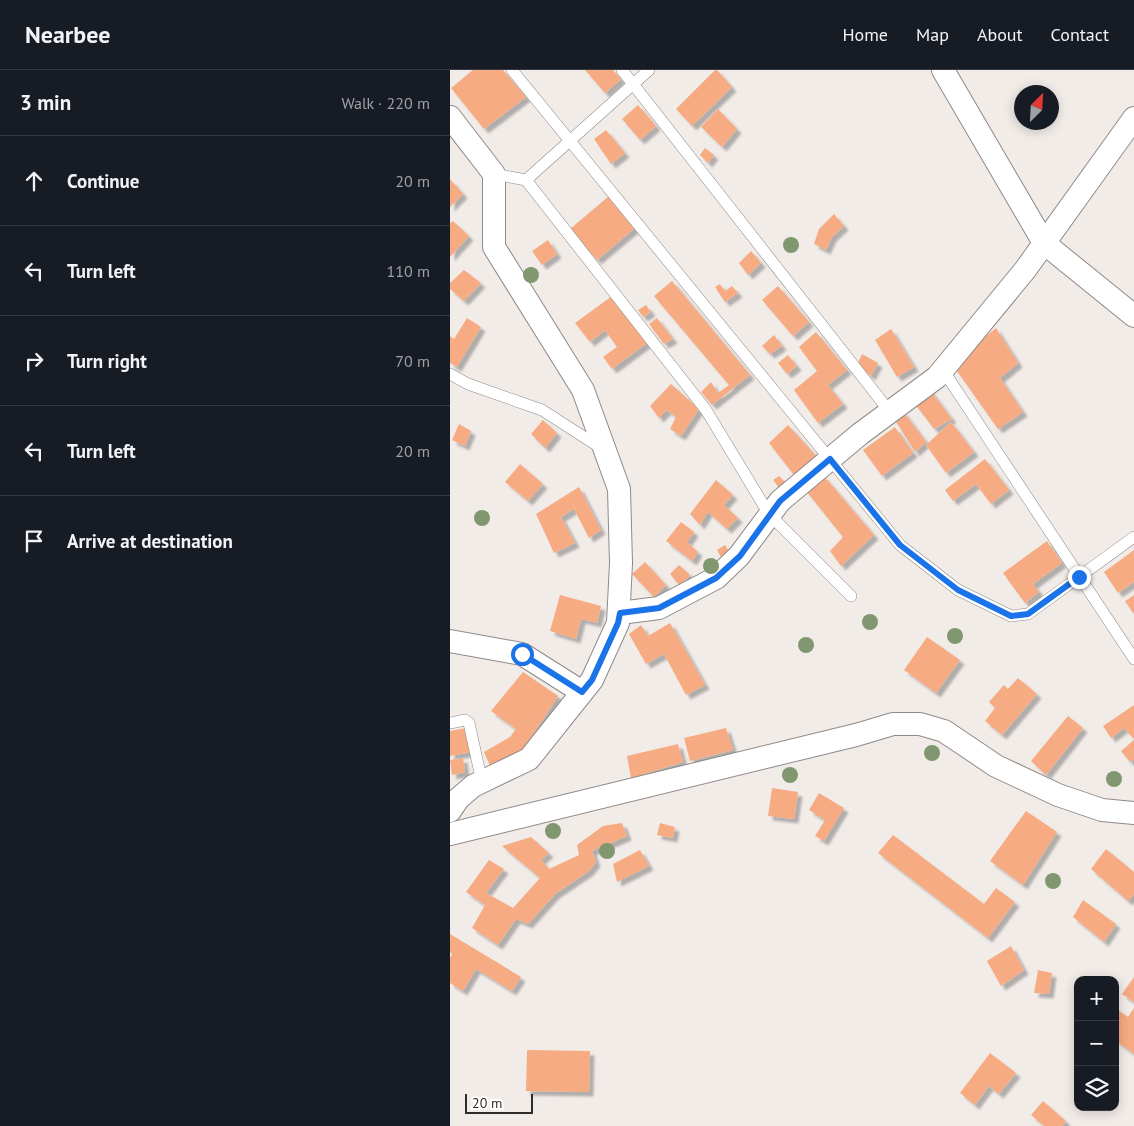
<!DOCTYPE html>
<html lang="en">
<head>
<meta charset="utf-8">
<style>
	:root { --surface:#171b24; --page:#20242c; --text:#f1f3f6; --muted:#9ea1a6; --line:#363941 }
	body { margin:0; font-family:"PT Sans",sans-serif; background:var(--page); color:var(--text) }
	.controls { position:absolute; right:15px; bottom:15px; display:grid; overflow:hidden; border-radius:10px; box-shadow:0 2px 12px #0003 }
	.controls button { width:45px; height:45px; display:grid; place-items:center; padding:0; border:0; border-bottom:1px solid var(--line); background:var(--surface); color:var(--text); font:25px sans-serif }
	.compass { position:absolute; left:564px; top:15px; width:45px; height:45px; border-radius:50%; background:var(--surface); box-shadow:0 2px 12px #0003; rotate:24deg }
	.scale { position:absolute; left:15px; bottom:12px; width:68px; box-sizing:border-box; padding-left:5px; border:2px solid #2f2d2c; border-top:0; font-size:14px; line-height:18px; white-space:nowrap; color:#2f2d2c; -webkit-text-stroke:4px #fff; paint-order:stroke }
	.stop { position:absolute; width:15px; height:15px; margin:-11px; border:4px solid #1a73e8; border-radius:50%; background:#fff }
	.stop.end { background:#1a73e8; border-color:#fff; box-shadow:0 1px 5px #0008 }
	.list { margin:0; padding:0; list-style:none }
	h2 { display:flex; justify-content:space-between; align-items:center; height:65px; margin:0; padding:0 20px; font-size:21px }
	h2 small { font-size:16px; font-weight:400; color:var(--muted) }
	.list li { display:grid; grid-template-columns:32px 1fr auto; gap:15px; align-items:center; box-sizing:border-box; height:90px; padding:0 20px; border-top:1px solid var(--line) }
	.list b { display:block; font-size:19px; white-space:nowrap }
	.list em { font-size:16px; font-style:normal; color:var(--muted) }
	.icon { flex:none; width:28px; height:28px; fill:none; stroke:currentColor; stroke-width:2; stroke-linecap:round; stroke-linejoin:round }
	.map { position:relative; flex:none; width:684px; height:1056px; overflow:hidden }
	header { display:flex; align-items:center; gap:30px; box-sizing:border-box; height:70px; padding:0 25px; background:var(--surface); border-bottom:1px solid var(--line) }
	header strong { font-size:24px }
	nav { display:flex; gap:28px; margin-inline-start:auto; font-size:18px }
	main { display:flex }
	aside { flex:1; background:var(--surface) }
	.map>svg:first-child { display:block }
</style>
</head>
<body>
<header>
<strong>Nearbee</strong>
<nav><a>Home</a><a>Map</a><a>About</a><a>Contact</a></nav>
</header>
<main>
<aside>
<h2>3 min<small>Walk · 220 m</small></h2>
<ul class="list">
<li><svg class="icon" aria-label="ahead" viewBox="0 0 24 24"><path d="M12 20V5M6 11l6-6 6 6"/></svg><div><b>Continue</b></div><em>20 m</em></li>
<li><svg class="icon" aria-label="left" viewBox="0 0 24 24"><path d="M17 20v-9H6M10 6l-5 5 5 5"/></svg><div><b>Turn left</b></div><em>110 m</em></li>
<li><svg class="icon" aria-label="right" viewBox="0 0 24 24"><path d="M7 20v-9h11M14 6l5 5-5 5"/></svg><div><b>Turn right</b></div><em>70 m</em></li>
<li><svg class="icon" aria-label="left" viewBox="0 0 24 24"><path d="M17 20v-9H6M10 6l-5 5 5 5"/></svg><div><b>Turn left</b></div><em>20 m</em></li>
<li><svg class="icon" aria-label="arrive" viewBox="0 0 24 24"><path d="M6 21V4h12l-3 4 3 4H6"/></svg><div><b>Arrive at destination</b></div></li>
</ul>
</aside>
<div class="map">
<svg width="684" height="1056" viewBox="0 0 684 1056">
	<defs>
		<filter id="shadow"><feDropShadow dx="4.5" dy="4.5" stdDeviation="1" flood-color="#0004"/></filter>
	</defs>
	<rect width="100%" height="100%" fill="#f2ece9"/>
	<g fill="#f6ab82" filter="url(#shadow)">
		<path d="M23,0H53L76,27L34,59L1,18Z"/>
		<path d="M135,0H163L171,9L155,23Z"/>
		<path d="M265,0H267L282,17L242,56L226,39Z"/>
		<path d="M188,35L206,56L190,70L172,49Z"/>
		<path d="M268,39L287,59L272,77L251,57Z"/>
		<path d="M156,60L175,83L161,94L144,69Z"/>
		<path d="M255,78L264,85L258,93L250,85Z"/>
		<path d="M0,109L13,124L0,137Z"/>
		<path d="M159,126L186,157L147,190L120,159Z"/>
		<path d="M384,144L394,156L382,167L376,180L364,174L369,159Z"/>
		<path d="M3,151L19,166L0,187V153Z"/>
		<path d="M98,170L107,184L92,195L82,181Z"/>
		<path d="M301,181L311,193L298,205L289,193Z"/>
		<path d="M14,200L31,213L14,231L0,219V213Z"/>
		<path d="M222,211L300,305L262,335L251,322L261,312L268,323L279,315L204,226Z"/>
		<path d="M270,214L275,221L282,216L288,223L275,232L265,217Z"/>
		<path d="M328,216L359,252L343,266L312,230Z"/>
		<path d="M162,226L197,273L162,299L153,287L167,277L155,260L140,272L125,253Z"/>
		<path d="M196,235L201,242L193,247L188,240Z"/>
		<path d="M17,248L31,257L7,297L0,293V266L4,269Z"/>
		<path d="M207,248L223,269L214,274L199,254Z"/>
		<path d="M546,258L568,293L550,308L573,342L548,359L502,294Z"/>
		<path d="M441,259L464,297L447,307L425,270Z"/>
		<path d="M366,262L397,300L378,315L393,334L368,353L344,320L367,301L349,277Z"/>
		<path d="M324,265L332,276L320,284L312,276Z"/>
		<path d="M412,284L428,293L421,306L407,295Z"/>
		<path d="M338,285L347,296L337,304L328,293Z"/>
		<path d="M221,314L249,339L231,366L220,359L226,347L217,340L209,348L200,336Z"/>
		<path d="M477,316L502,349L484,359L462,330Z"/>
		<path d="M453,341L476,372L465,382L443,347Z"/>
		<path d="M93,350L107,363L95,378L81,364Z"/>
		<path d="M501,352L524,382L496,403L476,375Z"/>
		<path d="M9,354L21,361L15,376L2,370Z"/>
		<path d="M338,355L368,388L344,405L319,373Z"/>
		<path d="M445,357L463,383L432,406L413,380Z"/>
		<path d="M535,389L559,420L541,434L526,414L503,431L495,420Z"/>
		<path d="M70,394L93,414L78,431L55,412Z"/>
		<path d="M373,405L424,465L391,496L380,481L393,467L356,421Z"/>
		<path d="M329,406L337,414L330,419L323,410Z"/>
		<path d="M266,410L283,425L274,435L288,448L277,459L258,442L250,455L240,444Z"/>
		<path d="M129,417L151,460L139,468L124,439L111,447L125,473L104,483L86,444Z"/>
		<path d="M231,452L244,462L237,472L248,482L242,491L216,471Z"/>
		<path d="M597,471L612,493L583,514L589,522L575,533L553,503Z"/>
		<path d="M275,475L281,485L272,489L267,480Z"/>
		<path d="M684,480V512L668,523L654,502Z"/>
		<path d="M195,492L216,515L204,527L182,504Z"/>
		<path d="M229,495L240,505L230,516L220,504Z"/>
		<path d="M110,525L151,536L147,553L131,549L126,569L100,561Z"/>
		<path d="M684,525V542L683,543L675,531Z"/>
		<path d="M220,553L255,615L236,625L214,584L196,594L179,564L191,555L198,566Z"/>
		<path d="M477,567L510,590L486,623L454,600Z"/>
		<path d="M73,602L108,626L72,681L41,698L34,682L60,667L66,659L41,641Z"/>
		<path d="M568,608L587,624L552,665L535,651L545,638L539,632L554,615L558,619Z"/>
		<path d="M684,635V669L674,658L661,668L653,656Z"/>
		<path d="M618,646L633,658L596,705L581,691Z"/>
		<path d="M16,658L21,682L0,686V661Z"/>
		<path d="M276,658L283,680L240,691L234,668Z"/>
		<path d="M684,670V689L680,692L671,681Z"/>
		<path d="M228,674L233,692L181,708L177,686Z"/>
		<path d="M13,688L15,702L2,705L0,690Z"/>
		<path d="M322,718L348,722L344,749L318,746Z"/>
		<path d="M369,723L394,738L374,771L365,766L375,750L359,740Z"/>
		<path d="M576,741L607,762L573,815L540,791Z"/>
		<path d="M172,753L177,766L142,781L146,792L139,801L105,824L78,854L66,849L48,875L22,858L35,835L16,822L39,790L54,799L36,823L63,838L90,808L52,776L81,767L99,783L91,790L99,799L129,785L127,775L153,756Z"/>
		<path d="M210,753L225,757L223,768L207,765Z"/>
		<path d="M443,765L534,834L546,818L565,832L538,868L428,783Z"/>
		<path d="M656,779L684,802V824L678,831L641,799Z"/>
		<path d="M190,780L199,796L167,812L163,794Z"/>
		<path d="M633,830L666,854L654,872L623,847Z"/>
		<path d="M0,864L71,907L62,921L26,899L13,921L0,913V888L2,884L0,882Z"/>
		<path d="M561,876L574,900L551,916L537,891Z"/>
		<path d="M588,900L602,903L599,924L584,923Z"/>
		<path d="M684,907V932L672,924Z"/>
		<path d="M665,938L678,947L684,938V984L665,970Z"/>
		<path d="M77,980L140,981L139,1022L76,1021Z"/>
		<path d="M540,983L566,1003L549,1024L539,1016L525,1035L510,1023Z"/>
		<path d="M593,1031L616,1051L612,1056H594L581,1045Z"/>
	</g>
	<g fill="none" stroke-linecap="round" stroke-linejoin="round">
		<defs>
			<g id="service">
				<path d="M62,0L450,475L508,520L561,546L578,544L684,467"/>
				<path d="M172,0L440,342"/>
				<path d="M44,104L76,110L256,340L319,444L401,526"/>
				<path d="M76,110L199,0"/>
				<path d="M493,300L684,589"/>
				<path d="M0,304L18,314L92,340L151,378"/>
				<path d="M0,653L15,650L19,653L32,712"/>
			</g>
			<g id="minor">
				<path d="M493,0L594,173L684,246"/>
				<path d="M0,47L44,104V177L133,320L169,419L171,493L168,553L142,610L79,689L23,716L8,729L0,741"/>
				<path d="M170,543L209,538L266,508L289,486L330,431L410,364L487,307L575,200L684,48"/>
				<path d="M0,571L72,584L132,622"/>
				<path d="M0,764L406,665L443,654H470L494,661L546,696L608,725L652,740L684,743"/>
			</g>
		</defs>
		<use href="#service" stroke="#8f8987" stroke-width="12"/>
		<use href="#minor" stroke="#8f8987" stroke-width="24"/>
		<use href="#service" stroke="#fff" stroke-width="11"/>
		<use href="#minor" stroke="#fff" stroke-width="22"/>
	</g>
	<g fill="#819770">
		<circle cx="341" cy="175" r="8"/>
		<circle cx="81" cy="205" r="8"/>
		<circle cx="32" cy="448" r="8"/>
		<circle cx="261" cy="496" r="8"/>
		<circle cx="420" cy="552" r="8"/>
		<circle cx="505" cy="566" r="8"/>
		<circle cx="356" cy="575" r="8"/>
		<circle cx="482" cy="683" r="8"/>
		<circle cx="340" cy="705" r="8"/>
		<circle cx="664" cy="709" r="8"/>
		<circle cx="103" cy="761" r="8"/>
		<circle cx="157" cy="781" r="8"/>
		<circle cx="603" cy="811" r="8"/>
	</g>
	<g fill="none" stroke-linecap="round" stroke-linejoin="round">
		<path stroke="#1a73e8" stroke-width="6" d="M72,584L132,622L142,610L168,553L170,543L209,538L266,508L290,486L330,431L380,389L450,475L508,520L561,546L578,544L629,507"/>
	</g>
</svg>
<div class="controls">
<button>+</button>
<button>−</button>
<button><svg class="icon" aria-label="layers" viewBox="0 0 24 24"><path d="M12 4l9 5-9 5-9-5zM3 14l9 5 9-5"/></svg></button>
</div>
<svg class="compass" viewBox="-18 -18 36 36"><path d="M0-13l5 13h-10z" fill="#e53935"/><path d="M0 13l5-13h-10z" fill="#9ea1a6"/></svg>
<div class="scale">20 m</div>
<div class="stop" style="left:72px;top:584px"></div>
<div class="stop end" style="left:629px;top:507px"></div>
</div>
</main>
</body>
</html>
